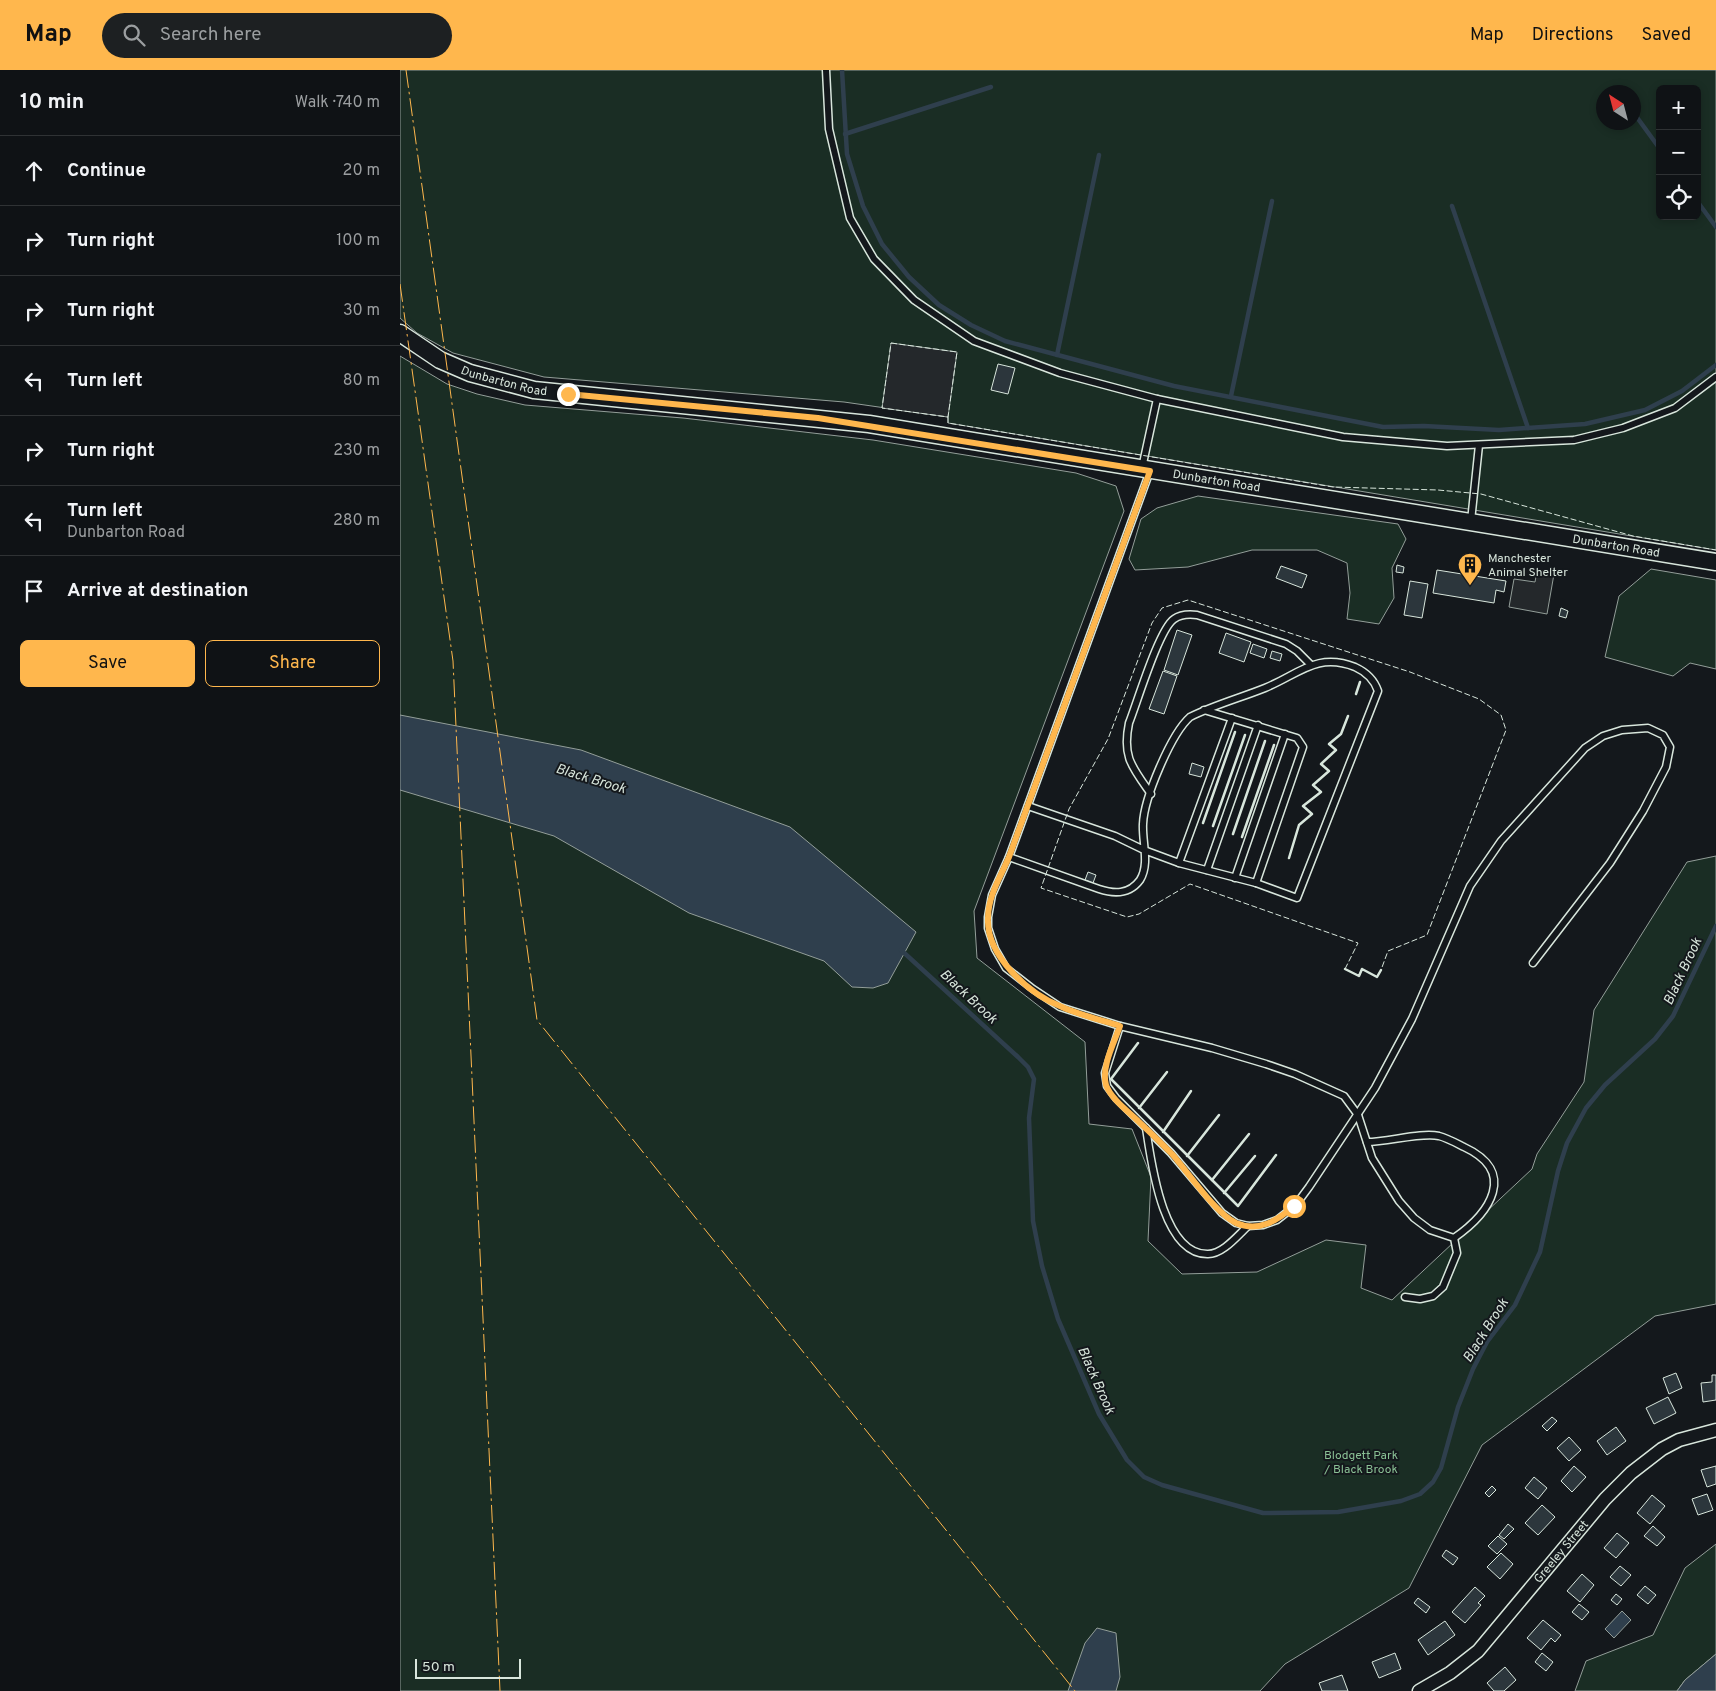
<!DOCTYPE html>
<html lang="en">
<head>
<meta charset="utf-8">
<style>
	:root { --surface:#0f1215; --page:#1d2022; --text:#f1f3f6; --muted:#9b9ea0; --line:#2f3234; --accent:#ffb74d }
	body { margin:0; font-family:Overpass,sans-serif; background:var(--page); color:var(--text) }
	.controls { position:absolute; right:15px; top:15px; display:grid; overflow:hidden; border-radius:8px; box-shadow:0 2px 8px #0003 }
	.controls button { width:45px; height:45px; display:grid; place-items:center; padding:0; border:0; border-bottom:1px solid var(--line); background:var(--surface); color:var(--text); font:25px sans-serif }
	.compass { position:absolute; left:1196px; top:15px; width:45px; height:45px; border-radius:50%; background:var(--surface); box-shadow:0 2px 8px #0003; rotate:324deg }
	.scale { position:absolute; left:15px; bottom:12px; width:106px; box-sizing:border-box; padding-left:5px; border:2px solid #d8e6dc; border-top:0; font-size:14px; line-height:18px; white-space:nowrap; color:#d8e6dc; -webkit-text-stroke:4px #14181c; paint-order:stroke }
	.stop { position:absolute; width:15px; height:15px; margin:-11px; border:4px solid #ffb74d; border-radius:50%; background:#fff }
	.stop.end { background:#ffb74d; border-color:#fff; box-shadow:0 1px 5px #0008 }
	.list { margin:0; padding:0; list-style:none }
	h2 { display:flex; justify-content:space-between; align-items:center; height:65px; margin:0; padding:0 20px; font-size:21px }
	h2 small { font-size:16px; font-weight:400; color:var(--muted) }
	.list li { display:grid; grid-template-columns:32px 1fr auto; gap:15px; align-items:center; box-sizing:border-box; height:70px; padding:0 20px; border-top:1px solid var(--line) }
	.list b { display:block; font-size:19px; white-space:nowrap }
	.list p { margin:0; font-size:16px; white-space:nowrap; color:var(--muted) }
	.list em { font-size:16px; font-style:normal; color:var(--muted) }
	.actions { display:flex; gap:10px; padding:15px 20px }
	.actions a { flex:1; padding:11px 0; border:1px solid var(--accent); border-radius:8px; text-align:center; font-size:18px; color:var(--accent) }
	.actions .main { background:var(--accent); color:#111 }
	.icon { flex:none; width:28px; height:28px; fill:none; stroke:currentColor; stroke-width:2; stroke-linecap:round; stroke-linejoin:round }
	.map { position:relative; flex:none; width:1316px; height:1621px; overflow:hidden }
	header { display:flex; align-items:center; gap:30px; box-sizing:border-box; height:70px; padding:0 25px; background:var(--accent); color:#111 }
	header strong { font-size:24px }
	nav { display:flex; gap:28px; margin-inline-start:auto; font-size:18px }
	.search { width:350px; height:45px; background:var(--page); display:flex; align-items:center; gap:12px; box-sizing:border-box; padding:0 18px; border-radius:28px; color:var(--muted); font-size:19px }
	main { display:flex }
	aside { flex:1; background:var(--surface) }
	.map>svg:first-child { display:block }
</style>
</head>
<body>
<header>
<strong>Map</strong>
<div class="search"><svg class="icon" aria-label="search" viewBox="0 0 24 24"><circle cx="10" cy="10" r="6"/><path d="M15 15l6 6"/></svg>Search here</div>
<nav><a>Map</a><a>Directions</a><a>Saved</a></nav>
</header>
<main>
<aside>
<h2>10 min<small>Walk · 740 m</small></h2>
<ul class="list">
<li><svg class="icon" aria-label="ahead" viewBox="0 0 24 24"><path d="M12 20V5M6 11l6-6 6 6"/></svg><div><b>Continue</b></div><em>20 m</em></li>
<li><svg class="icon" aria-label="right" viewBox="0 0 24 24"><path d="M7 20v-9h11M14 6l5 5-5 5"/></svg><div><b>Turn right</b></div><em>100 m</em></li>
<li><svg class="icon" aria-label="right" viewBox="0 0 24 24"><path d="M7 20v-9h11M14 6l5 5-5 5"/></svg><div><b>Turn right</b></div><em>30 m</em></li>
<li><svg class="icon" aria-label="left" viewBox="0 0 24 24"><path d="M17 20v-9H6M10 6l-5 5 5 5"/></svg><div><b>Turn left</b></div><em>80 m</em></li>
<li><svg class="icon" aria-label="right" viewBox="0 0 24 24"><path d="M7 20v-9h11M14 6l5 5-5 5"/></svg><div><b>Turn right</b></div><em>230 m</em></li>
<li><svg class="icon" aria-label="left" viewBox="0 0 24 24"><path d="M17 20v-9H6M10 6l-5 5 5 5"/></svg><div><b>Turn left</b><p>Dunbarton Road</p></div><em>280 m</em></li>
<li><svg class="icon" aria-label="arrive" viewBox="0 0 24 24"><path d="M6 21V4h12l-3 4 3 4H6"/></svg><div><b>Arrive at destination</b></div></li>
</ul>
<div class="actions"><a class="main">Save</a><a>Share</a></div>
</aside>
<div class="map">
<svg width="1316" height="1621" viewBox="0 0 1316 1621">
	<rect width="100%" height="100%" fill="#14181c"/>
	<g fill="#1a2d24" stroke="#939e99" fill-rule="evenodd">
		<path d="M0,0H1316V480L548,353V347L444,332L144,307L53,283L17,263L0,248ZM1260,19H1297V146H1260ZM1204,22H1234V52H1204Z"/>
		<path d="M0,286L47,314L77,324L125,335L283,348L473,370L676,403L716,416L724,441L574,841L577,888L685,972L689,1054L732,1059L751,1107L748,1171L782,1204L857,1202L926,1170L966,1175L961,1218L992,1230L1132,1099L1137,1084L1184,1012L1194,940L1287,792L1316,786V1234L1255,1246L1082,1375L1009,1518L885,1594L860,1621H0Z"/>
		<path d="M798,426L998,454L1006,469L992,498L994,528L979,554L947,549L950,523L947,493L917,480H852L788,497L735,500L729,489L741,449L757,438Z"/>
		<path d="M1251,499L1316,510V599L1290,593L1273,606L1205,587L1219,526Z"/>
		<path d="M1316,1474V1584L1285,1610L1277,1621H1175L1186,1591L1253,1565L1285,1498Z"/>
	</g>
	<g fill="#24282b" stroke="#939e99">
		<path d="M491,273L557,282L548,347L482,338Z"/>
		<path d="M1137,501L1154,504L1147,544L1109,537L1114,509L1135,512Z"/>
	</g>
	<g fill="#2f3f4d" stroke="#939e99">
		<path d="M0,645L181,680L390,757L516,862L488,913L473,918L452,917L424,891L289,843L154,766L0,720Z"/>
		<path d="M1222,1541L1231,1550L1214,1568L1205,1559Z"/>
		<path d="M697,1558L716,1563L720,1607L716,1621H668L685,1573Z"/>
		<path d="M1316,1584V1621H1277L1285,1610Z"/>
	</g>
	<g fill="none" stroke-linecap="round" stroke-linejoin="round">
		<g stroke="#2f3f4d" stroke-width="4.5">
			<path d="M442,0L447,84L463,136L482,174L509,207L539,235L571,255L605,271L774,316L983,357L1024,356L1099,360L1185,354L1245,340L1282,321L1316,295"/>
			<path d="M1236,46L1260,79"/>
			<path d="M445,64L591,17"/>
			<path d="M1297,131L1316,157"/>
			<path d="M1052,136L1128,358"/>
			<path d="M657,285L699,85"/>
			<path d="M831,326L872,131"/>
			<path d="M501,880L618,987L628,997L634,1009L629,1048L633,1151L642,1196L658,1249L699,1344L727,1390L744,1407L762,1415L863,1443L938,1442L1001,1431L1020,1424L1033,1412L1041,1398L1058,1337L1073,1299L1087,1272L1115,1235L1140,1182L1158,1101L1167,1073L1186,1038L1205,1015L1255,969L1273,946L1316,856"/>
		</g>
	</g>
	<g fill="#2c363c" stroke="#d8e6dc">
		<path d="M598,294L615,298L608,324L591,320Z"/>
		<path d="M997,495L1004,497L1003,503L996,502Z"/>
		<path d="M881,496L907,505L902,518L876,508Z"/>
		<path d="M1037,500L1106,511L1104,522L1096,520L1094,533L1033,523Z"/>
		<path d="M1010,511L1028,514L1022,548L1004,545Z"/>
		<path d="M1161,538L1168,541L1166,548L1159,546Z"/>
		<path d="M777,560L792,565L778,605L764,600Z"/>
		<path d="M826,563L851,572L844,592L819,583Z"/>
		<path d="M853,574L867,579L864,588L850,583Z"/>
		<path d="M872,581L882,584L880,591L870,588Z"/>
		<path d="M763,601L777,606L764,644L749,639Z"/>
		<path d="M792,693L804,697L801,707L789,704Z"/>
		<path d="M688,802L696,805L693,813L685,810Z"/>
		<path d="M1276,1303L1282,1318L1269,1324L1263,1308Z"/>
		<path d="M1312,1305H1316V1330L1303,1332L1301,1313L1312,1312Z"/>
		<path d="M1268,1327L1276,1343L1254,1354L1246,1338Z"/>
		<path d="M1152,1347L1157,1351L1147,1361L1142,1356Z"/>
		<path d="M1216,1357L1226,1371L1207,1385L1197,1371Z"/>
		<path d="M1169,1367L1181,1380L1169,1391L1157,1378Z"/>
		<path d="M1174,1396L1186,1407L1172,1422L1161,1411Z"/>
		<path d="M1316,1396V1414L1307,1417L1301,1400Z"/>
		<path d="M1134,1407L1147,1418L1138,1429L1125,1418Z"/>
		<path d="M1092,1416L1096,1420L1089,1427L1085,1423Z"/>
		<path d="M1307,1424L1313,1440L1298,1445L1292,1429Z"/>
		<path d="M1252,1425L1265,1436L1250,1454L1237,1443Z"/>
		<path d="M1142,1435L1155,1447L1138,1465L1125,1453Z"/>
		<path d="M1108,1454L1114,1459L1104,1469L1099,1465Z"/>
		<path d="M1253,1456L1265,1467L1257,1476L1244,1466Z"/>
		<path d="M1217,1463L1229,1473L1216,1488L1204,1478Z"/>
		<path d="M1098,1466L1107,1474L1097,1484L1088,1476Z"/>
		<path d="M1046,1480L1058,1488L1053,1495L1042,1486Z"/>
		<path d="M1101,1483L1113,1494L1100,1509L1087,1497Z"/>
		<path d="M1220,1496L1231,1505L1221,1516L1210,1507Z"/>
		<path d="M1182,1504L1194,1515L1180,1532L1167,1521Z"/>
		<path d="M1245,1516L1256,1525L1248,1534L1237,1525Z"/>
		<path d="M1075,1517L1085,1526L1078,1533L1081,1535L1065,1553L1052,1542Z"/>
		<path d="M1216,1524L1222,1529L1217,1535L1211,1530Z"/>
		<path d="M1018,1528L1030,1537L1026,1543L1014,1533Z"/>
		<path d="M1179,1534L1189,1542L1182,1550L1172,1542Z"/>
		<path d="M1143,1550L1161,1565L1155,1572L1151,1568L1141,1580L1127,1568Z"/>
		<path d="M1045,1551L1055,1565L1028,1585L1018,1570Z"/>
		<path d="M995,1583L1001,1599L979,1608L972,1592Z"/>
		<path d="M1142,1583L1153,1592L1146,1601L1135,1592Z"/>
		<path d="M1105,1597L1116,1610L1104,1621H1094L1087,1613Z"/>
		<path d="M942,1605L948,1621H922L919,1613Z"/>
	</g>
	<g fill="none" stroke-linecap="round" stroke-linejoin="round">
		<defs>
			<g id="service">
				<path d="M426,0L429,59L450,148L474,189L514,230L574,271L660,303L757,329L943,367L1047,376L1174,370L1223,358L1275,338L1316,307"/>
				<path d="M742,398L757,329"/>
				<path d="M750,401L609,787L592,825L588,847V858L595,879L606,898L633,919L660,937L720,956L812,978L866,994L895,1004L944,1026L958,1045L972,1088L999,1131L1014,1148L1030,1160L1054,1168L1057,1183L1043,1217L1033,1226L1020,1229L1005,1227"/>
				<path d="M1071,451L1079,375"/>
				<path d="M804,640L897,668L903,677L856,813"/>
				<path d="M751,724C732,697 722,687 729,653C737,633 759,559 774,549C781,544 789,544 797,545L886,574L897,581L911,595"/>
				<path d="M609,787L699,819C714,824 729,825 740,810C750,794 742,772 743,754C744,728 771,664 790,647C814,635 840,628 865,618C899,604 917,582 955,597C966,602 974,609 978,621L897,828L856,813L779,793L744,780L715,766L628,736"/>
				<path d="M779,793L832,648"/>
				<path d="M807,800L858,655"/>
				<path d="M835,808L885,664"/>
				<path d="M720,956L705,1003L707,1016L716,1028L771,1083L822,1143L836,1153L848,1156L863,1155L877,1150L895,1136L909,1117L975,1018L1012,949L1070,816L1101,771L1185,678L1203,666L1222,660L1248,658L1263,665L1270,677L1266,697L1243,741L1210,793L1133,893"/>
				<path d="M746,1058C751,1090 762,1185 808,1184C823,1184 837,1166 848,1156"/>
				<path d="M967,1072C988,1072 1021,1062 1039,1066C1047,1068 1056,1073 1064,1077C1118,1102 1090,1143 1054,1168"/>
			</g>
			<g id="minor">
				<path id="s1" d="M1019,1621L1050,1603L1078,1581L1205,1429L1231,1403L1262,1379L1279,1370L1316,1360"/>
			</g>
			<g id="tertiary">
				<path id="s2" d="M0,263L40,290L70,303L134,320L469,354L1316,492"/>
			</g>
		</defs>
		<use href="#service" stroke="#d8e6dc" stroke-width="9"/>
		<use href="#minor" stroke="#d8e6dc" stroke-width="15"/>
		<use href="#tertiary" stroke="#d8e6dc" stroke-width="19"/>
		<use href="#service" stroke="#14181c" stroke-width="6"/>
		<use href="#minor" stroke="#14181c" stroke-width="12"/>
		<use href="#tertiary" stroke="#14181c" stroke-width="16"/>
		<g stroke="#d8e6dc" stroke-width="1" stroke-dasharray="6 2.5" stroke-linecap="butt">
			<path d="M491,273L557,282L548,347L482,338Z"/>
			<path d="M548,347V353L933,417L1038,420L1081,424L1233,466L1316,480"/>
			<path d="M945,899L958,873L790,814L739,844L727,847L641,818L669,739L708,669L752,553L762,538L788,530L1010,602L1079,629L1101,645L1106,660L1027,865L988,881L981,900"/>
		</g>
		<g stroke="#d8e6dc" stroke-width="2.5">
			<path d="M956,624L960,612"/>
			<path d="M803,753L835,662"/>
			<path d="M813,756L845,665"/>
			<path d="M833,764L865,671"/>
			<path d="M842,767L874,675"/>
			<path d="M889,788L899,755L912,744L903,736L921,722L913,715L929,701L921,694L936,680L929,674L941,664L948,646"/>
			<path d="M945,899L959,906L962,899L977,907L981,900"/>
			<path d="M738,973L711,1009L838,1136L876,1085"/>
			<path d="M739,1038L767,1002"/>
			<path d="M763,1062L791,1021"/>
			<path d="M787,1086L819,1045"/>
			<path d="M812,1110L849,1064"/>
			<path d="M824,1123L855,1086"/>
		</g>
		<g stroke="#ffb74d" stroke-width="1" stroke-dasharray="18 4 2.5 4" stroke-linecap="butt">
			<path d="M6,0L137,950L675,1621"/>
			<path d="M0,214L53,591L100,1621"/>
		</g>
	</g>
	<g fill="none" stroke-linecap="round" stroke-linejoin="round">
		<path stroke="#ffb74d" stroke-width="6" d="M168,324L418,348L750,401L609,787C601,806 588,826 588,848C586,886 629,924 662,937C680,945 701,950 720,956C714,973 701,997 706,1015C711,1029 729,1042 739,1052C750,1062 761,1073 772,1084C788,1102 815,1143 836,1153C859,1163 878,1150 894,1136"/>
	</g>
	<defs>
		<symbol id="building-pin" viewBox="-11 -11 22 30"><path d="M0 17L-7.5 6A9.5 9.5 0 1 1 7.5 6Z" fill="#ffb74d" stroke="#14181c"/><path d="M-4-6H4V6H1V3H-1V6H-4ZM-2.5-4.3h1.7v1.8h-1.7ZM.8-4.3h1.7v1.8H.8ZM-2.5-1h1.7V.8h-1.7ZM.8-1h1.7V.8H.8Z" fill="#111"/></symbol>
	</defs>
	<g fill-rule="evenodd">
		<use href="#building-pin" x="1056" y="481" width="28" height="38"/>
	</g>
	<g text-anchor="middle" stroke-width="4" stroke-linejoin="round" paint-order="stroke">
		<g font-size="12" fill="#d8e6dc" stroke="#14181c">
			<text dy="4" stroke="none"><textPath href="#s2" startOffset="116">Dunbarton Road</textPath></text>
			<text dy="4" stroke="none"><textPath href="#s2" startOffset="836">Dunbarton Road</textPath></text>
			<text dy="4" stroke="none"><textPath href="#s2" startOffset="1241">Dunbarton Road</textPath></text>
			<text dy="4" stroke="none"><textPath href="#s1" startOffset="201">Greeley Street</textPath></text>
		</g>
		<g font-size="12" fill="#d8e6dc" stroke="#14181c" text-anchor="start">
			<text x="1088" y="492">Manchester<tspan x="1088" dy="14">Animal Shelter</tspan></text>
		</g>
		<g font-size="12" fill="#8ac095" stroke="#14181c">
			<text x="961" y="1389">Blodgett Park<tspan x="961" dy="14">/ Black Brook</tspan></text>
		</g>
		<g font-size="14" font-style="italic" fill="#d8e6dc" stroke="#14181c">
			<text transform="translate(191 708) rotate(17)" y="5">Black Brook</text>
			<text transform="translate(1282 901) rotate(-65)" y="5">Black Brook</text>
			<text transform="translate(569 926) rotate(43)" y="5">Black Brook</text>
			<text transform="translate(1085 1260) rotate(-58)" y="5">Black Brook</text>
			<text transform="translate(697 1310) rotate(66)" y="5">Black Brook</text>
		</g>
	</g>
</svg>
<div class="controls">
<button>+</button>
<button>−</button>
<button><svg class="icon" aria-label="locate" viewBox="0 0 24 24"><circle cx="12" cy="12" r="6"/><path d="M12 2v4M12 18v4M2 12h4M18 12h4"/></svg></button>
</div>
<svg class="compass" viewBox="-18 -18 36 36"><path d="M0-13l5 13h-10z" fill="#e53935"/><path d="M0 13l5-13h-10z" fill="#9b9ea0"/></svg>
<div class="scale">50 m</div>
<div class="stop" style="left:894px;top:1136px"></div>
<div class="stop end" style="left:168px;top:324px"></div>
</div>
</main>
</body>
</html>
